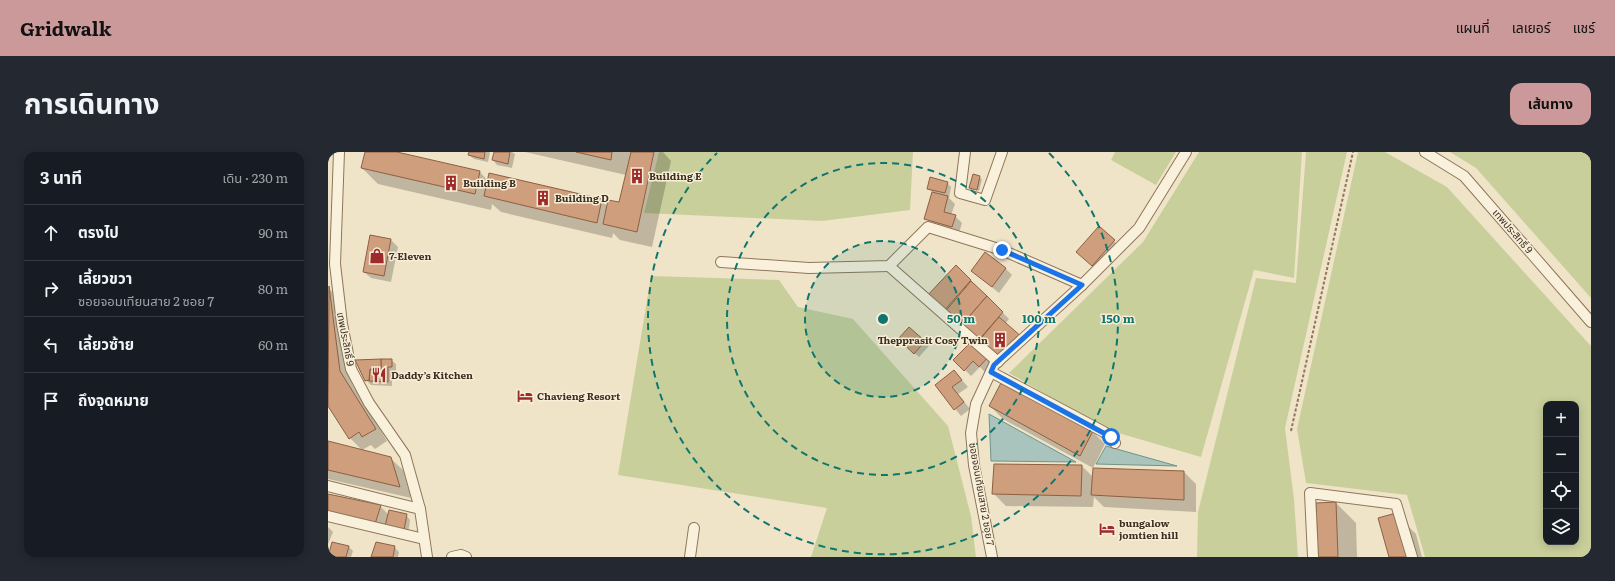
<!DOCTYPE html>
<html lang="th">
<head>
<meta charset="utf-8">
<style>
	:root { --surface:#171b24; --page:#242831; --text:#f1f3f6; --muted:#9ea1a6; --line:#363941; --accent:#cc999b }
	body { margin:0; font-family:Literata,"Noto Sans Thai",serif; background:var(--page); color:var(--text) }
	.controls { position:absolute; right:12px; bottom:12px; display:grid; overflow:hidden; border-radius:8px; box-shadow:0 2px 10px #0003 }
	.controls button { width:36px; height:36px; display:grid; place-items:center; padding:0; border:0; border-bottom:1px solid var(--line); background:var(--surface); color:var(--text); font:20px sans-serif }
	.stop { position:absolute; width:12px; height:12px; margin:-9px; border:3px solid #1a73e8; border-radius:50%; background:#fff }
	.stop.end { background:#1a73e8; border-color:#fff; box-shadow:0 1px 4px #0008 }
	.list { margin:0; padding:0; list-style:none }
	h2 { display:flex; justify-content:space-between; align-items:center; height:52px; margin:0; padding:0 16px; font-size:17px }
	h2 small { font-size:13px; font-weight:400; color:var(--muted) }
	.list li { display:grid; grid-template-columns:26px 1fr auto; gap:12px; align-items:center; box-sizing:border-box; height:56px; padding:0 16px; border-top:1px solid var(--line) }
	.list b { display:block; font-size:15px; white-space:nowrap }
	.list p { margin:0; font-size:13px; white-space:nowrap; color:var(--muted) }
	.list em { font-size:13px; font-style:normal; color:var(--muted) }
	.icon { flex:none; width:22px; height:22px; fill:none; stroke:currentColor; stroke-width:2; stroke-linecap:round; stroke-linejoin:round }
	.map { position:relative; flex:none; width:1263px; height:405px; overflow:hidden; border-radius:12px }
	header { display:flex; align-items:center; gap:24px; box-sizing:border-box; height:56px; padding:0 20px; background:var(--accent); color:#111 }
	header strong { font-size:19px }
	nav { display:flex; gap:22px; margin-inline-start:auto; font-size:14px }
	.intro { display:flex; align-items:center; justify-content:space-between; box-sizing:border-box; height:96px; padding:0 24px }
	h1 { margin:0; font-size:28px }
	.button { padding:10px 18px; border-radius:12px; background:var(--accent); color:#111; font-size:14px; font-weight:700 }
	main { display:flex; gap:24px; padding:0 24px }
	aside { flex:1; background:var(--surface); border-radius:12px; box-shadow:0 2px 10px #0003 }
	.map>svg:first-child { display:block }
</style>
</head>
<body>
<header>
<strong>Gridwalk</strong>
<nav><a>แผนที่</a><a>เลเยอร์</a><a>แชร์</a></nav>
</header>
<div class="intro"><h1>การเดินทาง</h1><a class="button">เส้นทาง</a></div>
<main>
<aside>
<h2>3 นาที<small>เดิน · 230 m</small></h2>
<ul class="list">
<li><svg class="icon" aria-label="ahead" viewBox="0 0 24 24"><path d="M12 20V5M6 11l6-6 6 6"/></svg><div><b>ตรงไป</b></div><em>90 m</em></li>
<li><svg class="icon" aria-label="right" viewBox="0 0 24 24"><path d="M7 20v-9h11M14 6l5 5-5 5"/></svg><div><b>เลี้ยวขวา</b><p>ซอยจอมเทียนสาย 2 ซอย 7</p></div><em>80 m</em></li>
<li><svg class="icon" aria-label="left" viewBox="0 0 24 24"><path d="M17 20v-9H6M10 6l-5 5 5 5"/></svg><div><b>เลี้ยวซ้าย</b></div><em>60 m</em></li>
<li><svg class="icon" aria-label="arrive" viewBox="0 0 24 24"><path d="M6 21V4h12l-3 4 3 4H6"/></svg><div><b>ถึงจุดหมาย</b></div></li>
</ul>
</aside>
<div class="map">
<svg width="1263" height="405" viewBox="0 0 1263 405">
	<rect width="100%" height="100%" fill="#f0e4c8"/>
	<g fill="#c9cf9b" fill-rule="evenodd">
		<path d="M331,0H585L582,58L494,69L316,61Z"/>
		<path d="M787,0H848L828,33L783,8Z"/>
		<path d="M871,0H974L966,126L926,118L873,305L780,278L681,221L815,90Z"/>
		<path d="M978,0H1019L957,276L966,347L970,405H869L870,360L928,126L968,131Z"/>
		<path d="M1030,0H1057L1119,35L1263,194V405H1097L1079,343L978,331L969,277ZM1218,252H1248V390H1218Z"/>
		<path d="M1122,0H1263V146L1148,16Z"/>
		<path d="M323,124L451,128L470,155L525,167L620,274L643,364L648,405H483L499,356L290,323Z"/>
	</g>
	<g fill="#a9c4bc" stroke="#6f938a">
		<path d="M661,262L748,310L663,309Z"/>
		<path d="M778,294L849,314L768,312Z"/>
	</g>
	<g fill="#0003">
		<path d="M38,0H65L152,20L160,29L273,48L279,54L292,52L298,23L197,0H335L343,9L324,95L292,88L285,81L284,86L173,60L164,52L163,58L50,32L34,16Z"/>
		<path d="M142,0H162L160,10L146,7L141,3Z"/>
		<path d="M167,0H184L187,2L184,16L169,13L165,8Z"/>
		<path d="M645,23L654,27L651,39L642,36Z"/>
		<path d="M619,31L623,35L621,46L627,52L623,63L627,64L634,71L631,81L604,73L598,66L605,41L600,36Z"/>
		<path d="M771,75L793,96L772,120L756,106Z"/>
		<path d="M43,84L63,88L70,95L63,130L43,126L36,120Z"/>
		<path d="M628,114L681,167L677,172L698,191L675,213L599,145Z"/>
		<path d="M677,116L684,123L671,141L644,119Z"/>
		<path d="M0,136L13,148L24,232L59,289L47,297L43,293L34,298L62,306L75,318L83,346L0,327V290L34,298L22,286L0,252Z"/>
		<path d="M581,176L601,194L591,205L576,192Z"/>
		<path d="M645,190L667,212L658,221L652,215L643,224L627,208Z"/>
		<path d="M63,208L68,212V219H64V234L43,233L38,228L28,209Z"/>
		<path d="M626,219L640,235L630,242L642,257L633,264L608,233Z"/>
		<path d="M662,254L765,280L777,292L765,316L675,267Z"/>
		<path d="M754,314L765,325L766,317L856,320L868,332V360L776,355L766,345L765,355L678,354L665,341Z"/>
		<path d="M0,343L52,354L61,363H78L82,368L80,382L56,380L0,369Z"/>
		<path d="M1008,351L1028,371L1029,405H991L989,352Z"/>
		<path d="M1068,362L1088,382L1094,405H1062Z"/>
		<path d="M0,375L5,380L0,392Z"/>
		<path d="M21,395L25,399L23,405H2Z"/>
		<path d="M66,395L71,400L70,405H44Z"/>
	</g>
	<g fill="#cf9f7d" stroke="#8d5f41">
		<path d="M37,0H69L152,19L147,42L33,16Z"/>
		<path d="M141,0H157L156,7L140,3Z"/>
		<path d="M166,0H182L180,12L164,8Z"/>
		<path d="M248,0H284L283,8Z"/>
		<path d="M303,0H326L309,80L275,72L280,48L291,50Z"/>
		<path d="M161,21L274,47L269,71L156,44Z"/>
		<path d="M645,22L652,24L649,38L641,36Z"/>
		<path d="M602,25L620,30L617,41L599,37Z"/>
		<path d="M604,40L620,44L616,60L628,63L624,75L596,67Z"/>
		<path d="M771,74L787,88L764,114L748,100Z"/>
		<path d="M42,83L63,87L56,124L35,120Z"/>
		<path d="M657,100L678,116L664,135L643,119Z"/>
		<path d="M628,113L643,128L615,160L598,145Z"/>
		<path d="M643,129L659,144L632,175L616,161Z"/>
		<path d="M1,134L12,219L48,277L34,285L31,280L21,287L0,254Z"/>
		<path d="M659,144L675,160L649,190L632,175Z"/>
		<path d="M671,165L695,186L670,209L649,191Z"/>
		<path d="M581,175L597,189L586,202L570,187Z"/>
		<path d="M645,188L661,204L651,215L645,209L636,219L625,208Z"/>
		<path d="M53,207H64V215H60V230L41,229L42,217L53,218Z"/>
		<path d="M53,207V218L42,217L41,228L37,229L27,208Z"/>
		<path d="M626,218L634,228L624,235L636,250L626,258L607,233Z"/>
		<path d="M674,229L765,279L752,304L661,254Z"/>
		<path d="M0,289L63,305L72,335L0,318Z"/>
		<path d="M666,312L754,313L753,344L664,342Z"/>
		<path d="M765,316L856,319V348L763,343Z"/>
		<path d="M0,342L53,353L47,372L0,363Z"/>
		<path d="M1008,350L1010,405H990L988,351Z"/>
		<path d="M61,358L79,362L76,378L57,374Z"/>
		<path d="M1068,361L1080,405H1061L1050,366Z"/>
		<path d="M4,390L21,394L18,405H0Z"/>
		<path d="M48,390L67,394L65,405H43Z"/>
	</g>
	<g fill="none" stroke-linecap="round" stroke-linejoin="round">
		<defs>
			<g id="minor">
				<path d="M11,0L7,112L14,172L23,217L41,251L77,303L92,357L99,405"/>
				<path d="M637,0L632,41L657,48L674,0"/>
				<path d="M1097,0L1136,24L1263,170"/>
				<path d="M393,110L481,116L561,114L600,75L674,98L754,133"/>
				<path d="M561,114L670,210"/>
				<path d="M663,220L776,280L783,285L787,291"/>
				<path d="M0,334L92,357"/>
				<path d="M0,364L96,387"/>
				<path d="M124,405L133,403L138,405"/>
				<path d="M362,405L366,376"/>
				<path d="M664,405L646,313L643,281L648,252L666,213L754,133L811,76L858,0"/>
				<path d="M985,405L982,341L1068,352L1084,405"/>
			</g>
		</defs>
		<use href="#minor" stroke="#8d765c" stroke-width="12"/>
		<path stroke="#8d765c" stroke-width="2" stroke-dasharray="3 2" stroke-linecap="butt" d="M963,279L1025,0"/>
		<use href="#minor" stroke="#faf1dc" stroke-width="10"/>
	</g>
	<g fill="none" stroke-linecap="round" stroke-linejoin="round">
		<path stroke="#1a73e8" stroke-width="5" d="M674,98L754,133L666,213L663,220L783,285"/>
	</g>
	<circle cx="555" cy="167" r="78" fill="#0f766e" fill-opacity=".12"/>
	<g fill="none" stroke="#0f766e" stroke-width="2" stroke-dasharray="7 5">
		<circle cx="555" cy="167" r="78"/>
		<circle cx="555" cy="167" r="156"/>
		<path d="M721 1A235 235 0 1 1 389 1"/>
	</g>
	<defs>
		<symbol id="building-bare" viewBox="-9 -9 18 18"><path d="M-4-6H4V6H1V3H-1V6H-4ZM-2.5-4.3h1.7v1.8h-1.7ZM.8-4.3h1.7v1.8H.8ZM-2.5-1h1.7V.8h-1.7ZM.8-1h1.7V.8H.8Z" fill="#9e2a2b" stroke="#f7eed8" stroke-width="2.5" paint-order="stroke"/></symbol>
		<symbol id="shop-bare" viewBox="-9 -9 18 18"><path d="M-5-2.5h2.3a2.7 3.5 0 0 1 5.4 0H5L5.5 6h-11ZM-1.5-2.5h3a1.5 2.3 0 0 0-3 0Z" fill="#9e2a2b" stroke="#f7eed8" stroke-width="2.5" paint-order="stroke"/></symbol>
		<symbol id="restaurant-bare" viewBox="-9 -9 18 18"><path d="M-5-6h1v4h1v-4h1v4h1v-4h1v5L-1.5 .5V6h-2V.5L-5-1ZM5-6V6H3V1.5H1.5Q1.5-4 5-6Z" fill="#9e2a2b" stroke="#f7eed8" stroke-width="2.5" paint-order="stroke"/></symbol>
		<symbol id="hotel-bare" viewBox="-9 -9 18 18"><path d="M-6-4.5h1.5V1H6V5H4.5V3h-9V5H-6ZM-4 0a1.8 1.8 0 1 1 3.6 0ZM.5 0V-2.5h3Q6-2.5 6 0Z" fill="#9e2a2b" stroke="#f7eed8" stroke-width="2.5" paint-order="stroke"/></symbol>
	</defs>
	<g fill-rule="evenodd">
		<use href="#building-bare" x="298" y="13" width="22" height="22"/>
		<use href="#building-bare" x="112" y="20" width="22" height="22"/>
		<use href="#building-bare" x="204" y="35" width="22" height="22"/>
		<use href="#shop-bare" x="38" y="93" width="22" height="22"/>
		<use href="#building-bare" x="661" y="177" width="22" height="22"/>
		<use href="#restaurant-bare" x="40" y="212" width="22" height="22"/>
		<use href="#hotel-bare" x="186" y="233" width="22" height="22"/>
		<use href="#hotel-bare" x="768" y="366" width="22" height="22"/>
	</g>
	<g text-anchor="middle" stroke-width="3" stroke-linejoin="round" paint-order="stroke">
		<g font-size="10" font-weight="bold" fill="#3d2e20" stroke="#f7eed8" text-anchor="start">
			<text x="321" y="28">Building E</text>
			<text x="135" y="35">Building B</text>
			<text x="227" y="50">Building D</text>
			<text x="61" y="108">7-Eleven</text>
			<text x="660" y="192" text-anchor="end">Thepprasit Cosy Twin</text>
			<text x="63" y="227">Daddy’s Kitchen</text>
			<text x="209" y="248">Chavieng Resort</text>
			<text x="791" y="375">bungalow<tspan x="791" dy="12">jomtien hill</tspan></text>
		</g>
		<g font-size="10" fill="#3d2e20" stroke="#f7eed8">
			<text transform="translate(1185 79) rotate(49)" y="4">เทพประสิทธิ์ 9</text>
			<text transform="translate(18 187) rotate(79)" y="4">เทพประสิทธิ์ 9</text>
			<text transform="translate(654 342) rotate(80)" y="4">ซอยจอมเทียนสาย 2 ซอย 7</text>
		</g>
	</g>
	<circle cx="555" cy="167" r="6" fill="#0f766e" stroke="#f7eed8" stroke-width="2"/>
	<g font-size="12" text-anchor="middle" font-weight="bold" fill="#0f766e" stroke="#f7eed8" stroke-width="3" stroke-linejoin="round" paint-order="stroke">
		<text x="633" y="171">50 m</text>
		<text x="711" y="171">100 m</text>
		<text x="790" y="171">150 m</text>
	</g>
</svg>
<div class="controls">
<button>+</button>
<button>−</button>
<button><svg class="icon" aria-label="locate" viewBox="0 0 24 24"><circle cx="12" cy="12" r="6"/><path d="M12 2v4M12 18v4M2 12h4M18 12h4"/></svg></button>
<button><svg class="icon" aria-label="layers" viewBox="0 0 24 24"><path d="M12 4l9 5-9 5-9-5zM3 14l9 5 9-5"/></svg></button>
</div>
<div class="stop" style="left:783px;top:285px"></div>
<div class="stop end" style="left:674px;top:98px"></div>
</div>
</main>
</body>
</html>
